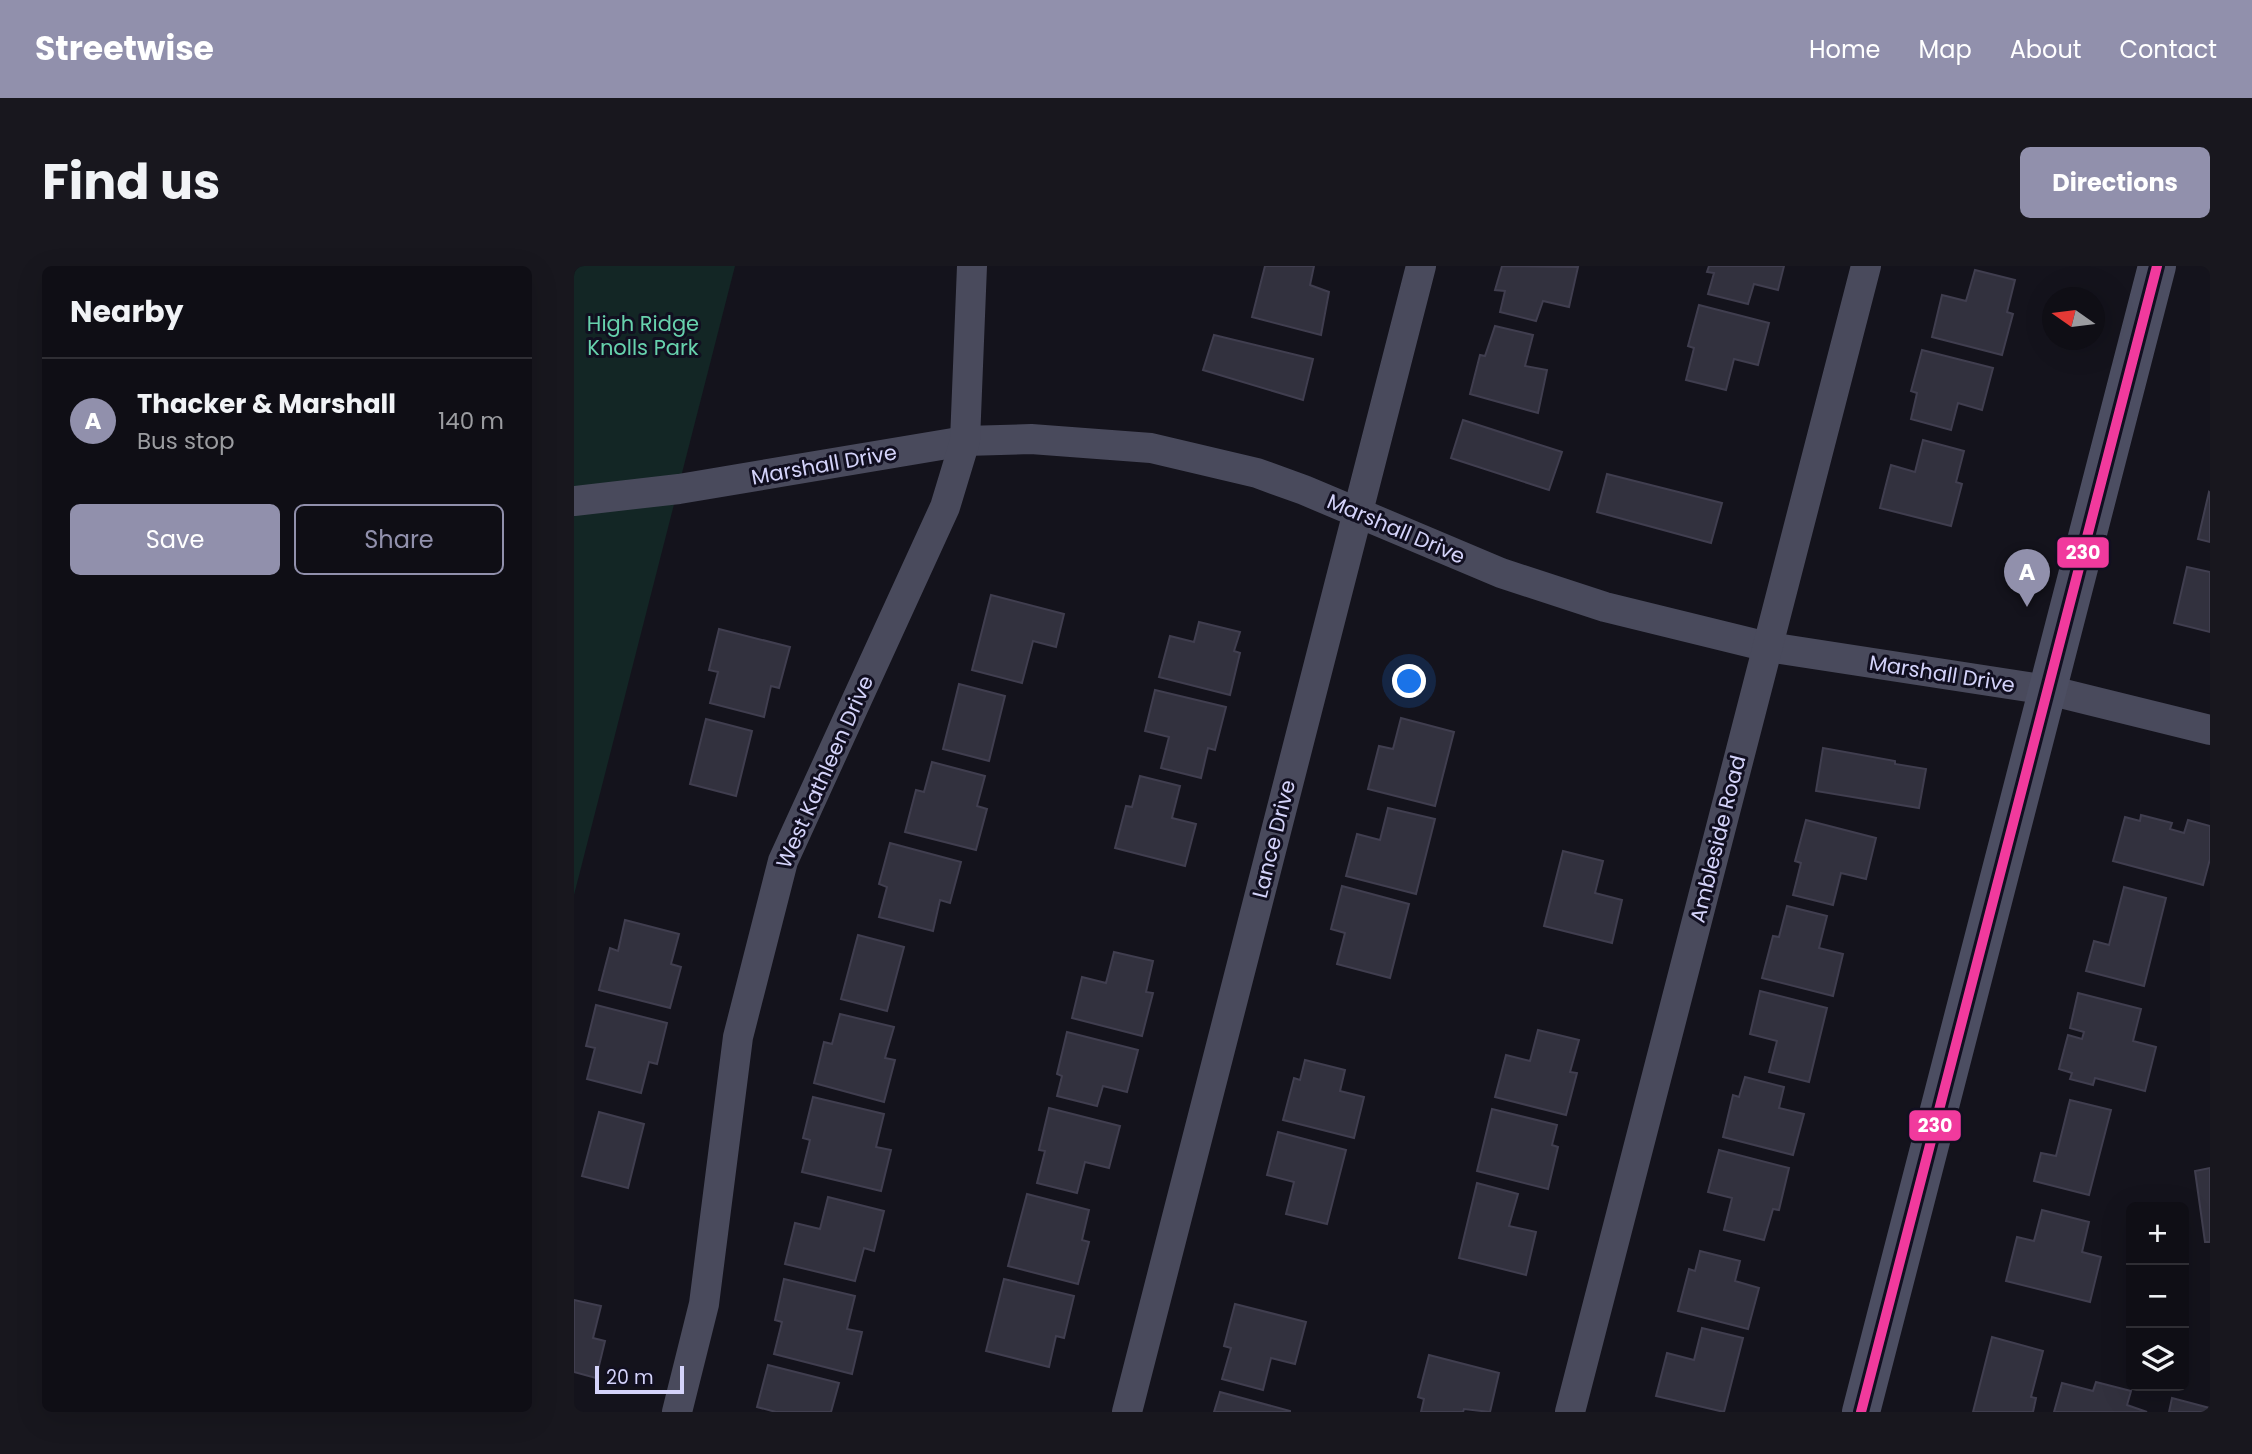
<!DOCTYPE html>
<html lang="en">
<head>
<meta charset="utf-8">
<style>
	:root { --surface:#0f0e15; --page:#18171e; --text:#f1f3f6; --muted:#9b9ca0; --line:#2f2e34; --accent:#9190ac }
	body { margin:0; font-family:Poppins,sans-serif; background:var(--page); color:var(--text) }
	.controls { position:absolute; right:21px; bottom:21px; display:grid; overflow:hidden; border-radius:10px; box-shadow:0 7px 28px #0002 }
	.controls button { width:63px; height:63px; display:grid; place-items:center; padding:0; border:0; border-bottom:2px solid var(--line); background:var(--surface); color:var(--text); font:35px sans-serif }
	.compass { position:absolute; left:1468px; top:21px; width:63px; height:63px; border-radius:50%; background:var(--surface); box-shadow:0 7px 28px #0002; rotate:284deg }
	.scale { position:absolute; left:21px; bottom:18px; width:89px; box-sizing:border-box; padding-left:7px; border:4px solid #d4d3fa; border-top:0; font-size:19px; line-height:24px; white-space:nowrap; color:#d4d3fa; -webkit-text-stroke:5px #110f20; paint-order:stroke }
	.you { position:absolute; left:836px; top:416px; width:24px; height:24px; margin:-18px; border:5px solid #fff; border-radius:50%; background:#1a73e8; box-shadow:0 0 0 10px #1a73e833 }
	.badge { display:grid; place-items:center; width:46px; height:46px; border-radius:50%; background:var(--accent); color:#fff; font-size:23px; font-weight:700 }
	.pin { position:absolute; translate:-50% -58px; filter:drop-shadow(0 2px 4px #0008) }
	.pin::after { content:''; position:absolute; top:37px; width:24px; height:21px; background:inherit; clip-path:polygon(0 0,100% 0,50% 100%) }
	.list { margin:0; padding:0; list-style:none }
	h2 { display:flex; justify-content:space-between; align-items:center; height:91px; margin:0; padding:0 28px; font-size:30px }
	h2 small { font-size:23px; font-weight:400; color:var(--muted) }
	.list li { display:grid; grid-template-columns:46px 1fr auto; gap:21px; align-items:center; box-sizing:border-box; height:126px; padding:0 28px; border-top:2px solid var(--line) }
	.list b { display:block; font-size:26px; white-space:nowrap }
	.list p { margin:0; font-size:23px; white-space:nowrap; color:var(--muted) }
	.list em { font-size:23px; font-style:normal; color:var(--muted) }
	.actions { display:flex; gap:14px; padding:21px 28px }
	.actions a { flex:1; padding:16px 0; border:2px solid var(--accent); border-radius:10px; text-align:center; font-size:24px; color:var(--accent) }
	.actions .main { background:var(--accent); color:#fff }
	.icon { flex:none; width:38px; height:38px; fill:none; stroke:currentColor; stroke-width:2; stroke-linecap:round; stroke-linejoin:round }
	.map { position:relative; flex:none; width:1636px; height:1146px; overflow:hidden; border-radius:10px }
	header { display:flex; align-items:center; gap:42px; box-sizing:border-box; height:98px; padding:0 35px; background:var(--accent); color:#fff }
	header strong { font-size:33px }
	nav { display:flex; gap:38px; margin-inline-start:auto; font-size:24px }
	.intro { display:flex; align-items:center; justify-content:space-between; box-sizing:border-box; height:168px; padding:0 42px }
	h1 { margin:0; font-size:49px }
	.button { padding:18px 32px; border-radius:10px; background:var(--accent); color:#fff; font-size:24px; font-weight:700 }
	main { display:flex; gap:42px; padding:0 42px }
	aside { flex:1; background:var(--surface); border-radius:10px; box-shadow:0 7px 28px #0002 }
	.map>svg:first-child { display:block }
</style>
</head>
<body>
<header>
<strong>Streetwise</strong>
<nav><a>Home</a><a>Map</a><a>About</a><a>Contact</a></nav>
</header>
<div class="intro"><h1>Find us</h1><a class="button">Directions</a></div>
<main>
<aside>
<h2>Nearby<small></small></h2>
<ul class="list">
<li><span class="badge">A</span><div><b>Thacker &amp; Marshall</b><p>Bus stop</p></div><em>140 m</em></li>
</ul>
<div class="actions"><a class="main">Save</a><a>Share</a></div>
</aside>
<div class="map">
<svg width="1636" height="1146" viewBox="0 0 1636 1146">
	<rect width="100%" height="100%" fill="#14131c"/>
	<path fill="#132625" d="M0,0H161L0,629Z"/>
	<g fill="#32313e" stroke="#403e4f" stroke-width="2">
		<path d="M691,0H740L736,19L755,26L747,69L678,51Z"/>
		<path d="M928,0L1004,1L995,41L969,35L962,55L926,46L931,25L921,24Z"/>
		<path d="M1135,0H1210L1204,24L1180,18L1174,38L1134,28L1140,7L1133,6Z"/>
		<path d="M1401,4L1441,14L1433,46L1439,48L1428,89L1358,71L1368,29L1392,35Z"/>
		<path d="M1125,39L1195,57L1184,99L1160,93L1152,124L1112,114L1120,82L1114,80Z"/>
		<path d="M921,60L959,69L951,100L973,104L964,147L896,128L906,89L911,90Z"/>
		<path d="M640,69L739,93L729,134L629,104Z"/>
		<path d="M1348,84L1419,102L1408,144L1384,137L1377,164L1337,153L1343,127L1337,125Z"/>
		<path d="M889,154L988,186L975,224L877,192Z"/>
		<path d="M1349,174L1390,185L1382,216L1388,218L1377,260L1306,242L1317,199L1341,206Z"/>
		<path d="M1033,208L1148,237L1137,277L1023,246Z"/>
		<path d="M1635,226L1636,227V276L1624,273Z"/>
		<path d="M1613,301L1636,306V366L1600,357Z"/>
		<path d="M417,329L490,348L482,381L459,375L448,417L398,404Z"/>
		<path d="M625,356L666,366L660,385L666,387L656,429L585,411L596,370L620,376Z"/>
		<path d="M145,363L216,381L205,422L197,420L190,451L136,437L144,406L135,404Z"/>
		<path d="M385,418L431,430L415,495L369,483Z"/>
		<path d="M581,424L652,441L641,484L634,482L627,512L587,502L595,471L571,465Z"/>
		<path d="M827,452L880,466L861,540L794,523L805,480L819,483Z"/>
		<path d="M132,453L178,465L162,530L116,518Z"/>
		<path d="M1249,482L1321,495V498L1352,503L1345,542L1242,525Z"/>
		<path d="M358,496L411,510L403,540L413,543L402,584L331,566L342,524L350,526Z"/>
		<path d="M566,510L606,520L598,552L622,558L611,600L541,582L552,540L558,541Z"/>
		<path d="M814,542L861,553L842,628L772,610L783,568L806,574Z"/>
		<path d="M1567,549L1598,557L1596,563L1610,567L1614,554L1636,560V593L1629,619L1539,595L1551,551L1566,555Z"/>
		<path d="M1232,554L1302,572L1292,613L1267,607L1259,639L1219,629L1227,597L1221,595Z"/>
		<path d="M316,577L387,596L376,637L366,634L359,665L305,651L313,621L305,618Z"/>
		<path d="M989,585L1029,595L1021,627L1048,634L1038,677L970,660Z"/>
		<path d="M768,620L835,638L816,712L763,698L771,667L757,663Z"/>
		<path d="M1550,621L1592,632L1570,720L1512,705L1520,675L1535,679Z"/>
		<path d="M1213,640L1253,650L1245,682L1269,688L1259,730L1188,712L1199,670L1205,671Z"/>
		<path d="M51,654L105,668L97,698L107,701L96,742L25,724L36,682L44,685Z"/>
		<path d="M284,669L330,681L313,745L267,733Z"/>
		<path d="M540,686L579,695L572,726L579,727L568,770L498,752L508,711L532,717Z"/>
		<path d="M1186,725L1253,742L1235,816L1195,806L1203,775L1176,768Z"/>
		<path d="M1504,727L1567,743L1559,775L1582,781L1571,825L1521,812L1519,819L1496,813L1498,807L1485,803L1494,769L1508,773L1510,766L1496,762Z"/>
		<path d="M22,739L93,757L83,798L75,796L67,827L13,813L21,782L12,780Z"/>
		<path d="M266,748L320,761L311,792L321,794L310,836L240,817L250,776L258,778Z"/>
		<path d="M964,764L1005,774L996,806L1003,807L992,849L921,831L932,789L956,795Z"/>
		<path d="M493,766L564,784L553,826L529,820L523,840L483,830L488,810L483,808Z"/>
		<path d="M731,794L771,804L766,825L790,831L780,872L709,854L720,812L726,814Z"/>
		<path d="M1171,811L1210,821L1205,842L1230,848L1219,889L1149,871L1159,829L1165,831Z"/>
		<path d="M239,831L310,848L302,881L317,884L307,925L228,906L236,874L229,872Z"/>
		<path d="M1496,834L1537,844L1515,929L1460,915L1467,887L1482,890Z"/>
		<path d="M475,842L546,860L535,902L511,896L503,927L463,917L471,885L465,884Z"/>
		<path d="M918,843L983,859L978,879L984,881L974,923L903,905Z"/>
		<path d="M25,846L70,858L54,922L8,910Z"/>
		<path d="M704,866L772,884L753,958L712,948L720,916L693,909Z"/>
		<path d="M1145,884L1215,902L1205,944L1199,943L1190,974L1150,964L1158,932L1134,926Z"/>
		<path d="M1636,902V976H1631L1621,905Z"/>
		<path d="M903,917L944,928L935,960L962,966L952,1009L885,992Z"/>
		<path d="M453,928L515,944L508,974L515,976L504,1018L434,1000Z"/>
		<path d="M254,931L310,945L300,985L290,982L281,1015L211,998L221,957L246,963Z"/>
		<path d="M1468,944L1515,956L1508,986L1527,991L1516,1036L1432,1015L1443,971L1460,975Z"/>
		<path d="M1126,985L1166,995L1161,1015L1185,1022L1174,1063L1104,1045L1115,1003L1121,1005Z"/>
		<path d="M210,1013L281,1030L273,1063L288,1066L278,1108L200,1088L208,1056L201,1054Z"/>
		<path d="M430,1013L500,1030L490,1072L482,1070L475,1101L412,1085Z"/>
		<path d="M0,1034L27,1040L19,1072L31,1075L22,1112L0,1106Z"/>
		<path d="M661,1038L732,1056L721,1098L697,1092L689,1124L648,1113L657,1082L650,1080Z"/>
		<path d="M1128,1062L1169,1072L1150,1146L1082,1130L1093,1087L1120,1094Z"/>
		<path d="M1418,1071L1469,1085L1457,1131L1462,1132L1459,1146H1399Z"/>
		<path d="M855,1089L925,1107L916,1146L890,1143L889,1146H847L850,1133L844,1131Z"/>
		<path d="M194,1099L265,1117L257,1146H202L183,1141Z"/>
		<path d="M1522,1116L1557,1125L1553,1139L1573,1146H1480L1488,1117L1519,1125Z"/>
		<path d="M646,1126L716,1145V1146H640Z"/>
		<path d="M1598,1132L1636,1142V1146H1595Z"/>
	</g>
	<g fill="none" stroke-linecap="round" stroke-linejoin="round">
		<g stroke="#494a5c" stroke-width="30">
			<path d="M0,235L105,223L391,175L457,173L577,182L683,207L730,224L927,307L1031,341L1194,381L1474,424L1636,464"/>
			<path d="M103,1146L130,1038L164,771L209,595L371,241L391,175L398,0"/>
			<path d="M553,1146L847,0"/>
			<path d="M996,1146L1292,0"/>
		</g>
		<path stroke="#4c4e62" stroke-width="38" d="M1287,1146L1583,0"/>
		<defs>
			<path id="bus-1" d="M1287,1146L1583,0"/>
		</defs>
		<use href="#bus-1" stroke="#110f20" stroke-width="16"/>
		<use href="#bus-1" stroke="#f13a9d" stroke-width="10"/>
	</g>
	<g text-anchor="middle" stroke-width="6" stroke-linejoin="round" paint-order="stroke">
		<g font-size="21" fill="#67d2ad" stroke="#110f20">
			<text x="69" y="65">High Ridge<tspan x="69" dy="24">Knolls Park</tspan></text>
		</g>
		<g font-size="21" fill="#d4d3fa" stroke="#110f20">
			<text transform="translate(250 199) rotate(-10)" y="7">Marshall Drive</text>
			<text transform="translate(822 263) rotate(23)" y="7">Marshall Drive</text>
			<text transform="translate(1368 408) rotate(9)" y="7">Marshall Drive</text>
			<text transform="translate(251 506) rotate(-66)" y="7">West Kathleen Drive</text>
			<text transform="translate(700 573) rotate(-76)" y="7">Lance Drive</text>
			<text transform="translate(1144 573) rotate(-76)" y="7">Ambleside Road</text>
		</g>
	</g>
	<g stroke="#110f20" stroke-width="2.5">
		<rect x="1482" y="270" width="54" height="33" rx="7" fill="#f13a9d"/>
		<rect x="1334" y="843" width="54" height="33" rx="7" fill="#f13a9d"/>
	</g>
	<g font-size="19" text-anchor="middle" font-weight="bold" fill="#fff">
		<text x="1509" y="293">230</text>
		<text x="1361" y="866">230</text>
	</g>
</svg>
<div class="controls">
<button>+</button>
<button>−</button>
<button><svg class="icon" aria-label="layers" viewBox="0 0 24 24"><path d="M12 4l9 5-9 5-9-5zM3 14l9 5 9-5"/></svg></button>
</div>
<svg class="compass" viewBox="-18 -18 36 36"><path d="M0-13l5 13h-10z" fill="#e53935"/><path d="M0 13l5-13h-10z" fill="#9b9ca0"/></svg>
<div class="scale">20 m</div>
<div class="you"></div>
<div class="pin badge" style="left:1453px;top:341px">A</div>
</div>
</main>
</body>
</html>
